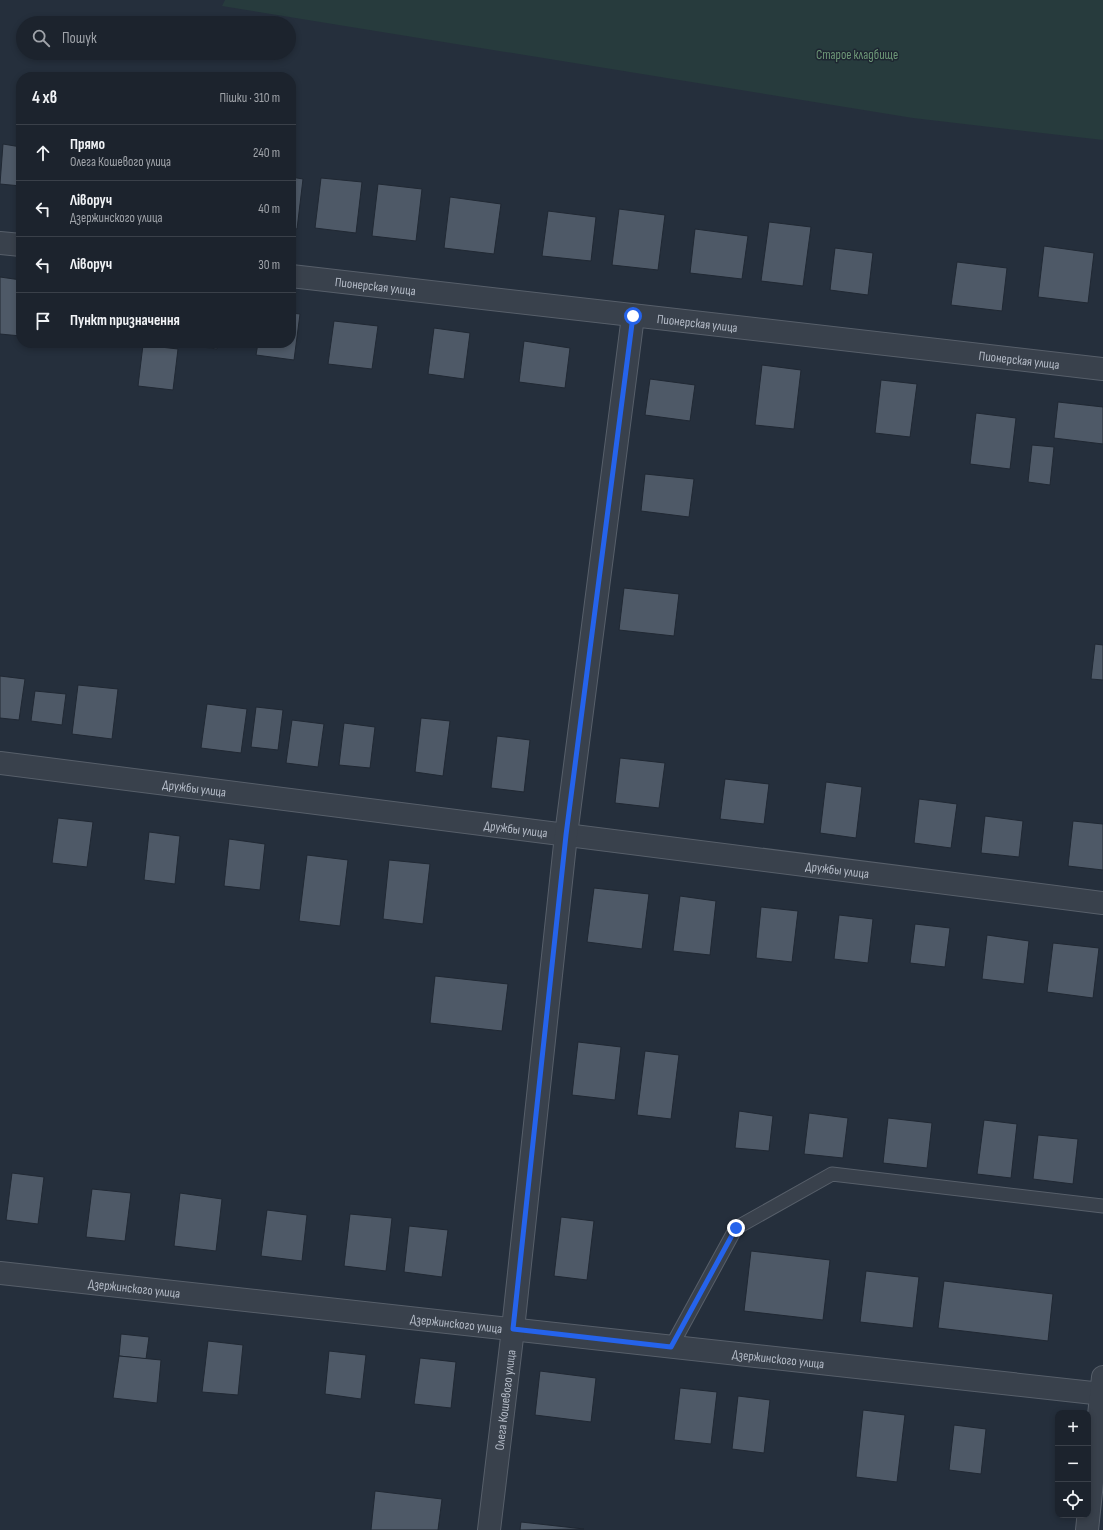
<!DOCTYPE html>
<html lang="uk">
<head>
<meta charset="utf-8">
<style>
	:root { --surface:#1c232d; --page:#292f39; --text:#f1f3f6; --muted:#a0a4aa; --line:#3a4049 }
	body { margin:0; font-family:"Sofia Sans Condensed",sans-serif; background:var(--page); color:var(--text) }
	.controls { position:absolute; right:12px; bottom:12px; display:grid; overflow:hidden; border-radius:8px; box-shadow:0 2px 6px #0003 }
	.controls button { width:36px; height:36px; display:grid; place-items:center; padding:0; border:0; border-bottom:1px solid var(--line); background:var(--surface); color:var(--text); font:20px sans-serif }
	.stop { position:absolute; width:12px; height:12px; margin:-9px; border:3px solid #2563eb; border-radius:50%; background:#fff }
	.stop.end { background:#2563eb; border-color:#fff; box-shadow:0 1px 4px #0008 }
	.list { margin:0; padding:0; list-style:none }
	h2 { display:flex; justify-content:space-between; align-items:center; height:52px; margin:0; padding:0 16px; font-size:17px }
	h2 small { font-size:13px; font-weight:400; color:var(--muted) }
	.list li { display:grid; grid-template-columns:26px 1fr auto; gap:12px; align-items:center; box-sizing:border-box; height:56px; padding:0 16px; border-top:1px solid var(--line) }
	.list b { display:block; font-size:15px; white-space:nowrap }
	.list p { margin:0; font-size:13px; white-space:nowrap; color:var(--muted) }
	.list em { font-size:13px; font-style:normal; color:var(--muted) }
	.icon { flex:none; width:22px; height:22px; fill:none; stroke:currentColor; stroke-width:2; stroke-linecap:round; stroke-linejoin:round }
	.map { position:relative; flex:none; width:1103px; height:1530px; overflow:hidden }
	.search { position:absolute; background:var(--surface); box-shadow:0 2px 6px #0003; left:16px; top:16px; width:280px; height:44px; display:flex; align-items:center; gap:10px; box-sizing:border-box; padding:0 14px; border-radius:22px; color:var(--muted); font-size:15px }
	.panel { position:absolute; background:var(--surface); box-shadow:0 2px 6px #0003; left:16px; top:72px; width:280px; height:276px; border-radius:16px }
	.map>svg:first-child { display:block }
</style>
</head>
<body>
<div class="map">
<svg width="1103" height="1530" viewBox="0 0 1103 1530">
	<rect width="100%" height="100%" fill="#252f3c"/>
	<path fill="#273b3d" d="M225,0H1103V140L913,118L222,6Z"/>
	<g fill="#4e5967" stroke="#202833">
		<path d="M3,144L21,147V186L0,184Z"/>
		<path d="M291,177L303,179L297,229L291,228Z"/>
		<path d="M321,178L362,182L356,233L315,228Z"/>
		<path d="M378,184L422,189L416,241L372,236Z"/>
		<path d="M450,197L501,204L494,254L444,248Z"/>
		<path d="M619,209L665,215L658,270L612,265Z"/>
		<path d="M548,211L596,217L591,261L542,256Z"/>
		<path d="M769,222L811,227L803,286L761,281Z"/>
		<path d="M695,229L748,236L742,279L690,273Z"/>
		<path d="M1044,246L1094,253L1088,303L1038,297Z"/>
		<path d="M835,248L873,253L868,295L830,290Z"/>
		<path d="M957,262L1007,268L1002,311L951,305Z"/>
		<path d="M0,277L21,280V336L0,334Z"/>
		<path d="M291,313L300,314L294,360L256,355L258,343H291Z"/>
		<path d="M334,321L378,326L372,369L328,364Z"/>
		<path d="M434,328L470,333L464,379L428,374Z"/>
		<path d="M524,341L570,348L565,388L519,382Z"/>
		<path d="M187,343H217V349L187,345Z"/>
		<path d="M143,345L178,349L173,390L138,386Z"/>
		<path d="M762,365L801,370L794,429L755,425Z"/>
		<path d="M650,379L695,385L690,421L645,415Z"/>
		<path d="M881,380L917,384L910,437L875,433Z"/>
		<path d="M1058,402L1103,407V444L1054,438Z"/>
		<path d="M976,413L1016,418L1010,469L970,464Z"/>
		<path d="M1032,445L1054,447L1050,485L1028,482Z"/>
		<path d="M645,474L694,479L689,517L641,511Z"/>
		<path d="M624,588L679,594L674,636L619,630Z"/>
		<path d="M1095,644L1103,645V680L1091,679Z"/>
		<path d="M0,676L25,679L19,720L0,718Z"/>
		<path d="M78,685L118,689L112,739L72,734Z"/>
		<path d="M35,691L66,694L62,725L31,721Z"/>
		<path d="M207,704L247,709L241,753L201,748Z"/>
		<path d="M256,707L283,710L278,750L251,747Z"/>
		<path d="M421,718L450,721L443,776L415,772Z"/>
		<path d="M292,720L324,724L318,767L286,763Z"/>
		<path d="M344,723L375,727L370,768L339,765Z"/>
		<path d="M497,736L530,740L524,792L491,788Z"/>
		<path d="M620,758L665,763L659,808L615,803Z"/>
		<path d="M725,779L769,784L764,824L720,819Z"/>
		<path d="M826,782L862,787L856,838L820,833Z"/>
		<path d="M919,799L957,804L951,848L914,843Z"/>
		<path d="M985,816L1023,821L1019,857L981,853Z"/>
		<path d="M58,818L93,822L87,867L52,863Z"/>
		<path d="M1073,821L1103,824V870L1068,866Z"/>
		<path d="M149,832L180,836L175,884L144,880Z"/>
		<path d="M229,839L265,844L260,890L224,886Z"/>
		<path d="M307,855L348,860L340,926L299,921Z"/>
		<path d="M389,860L430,864L423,924L383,919Z"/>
		<path d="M594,888L649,894L642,949L587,942Z"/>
		<path d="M680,896L716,901L710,955L673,951Z"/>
		<path d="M761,907L798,911L792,962L756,958Z"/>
		<path d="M839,915L873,919L868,963L834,959Z"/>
		<path d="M915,924L950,928L945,967L910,963Z"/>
		<path d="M987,935L1029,941L1024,984L982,979Z"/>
		<path d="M1053,943L1099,948L1093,998L1047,992Z"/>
		<path d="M435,976L508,984L502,1031L430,1023Z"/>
		<path d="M578,1042L621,1047L615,1100L572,1095Z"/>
		<path d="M645,1051L679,1055L671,1119L637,1115Z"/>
		<path d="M739,1111L773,1116L769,1151L735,1148Z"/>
		<path d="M809,1113L848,1118L843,1158L804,1154Z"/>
		<path d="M888,1118L932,1123L927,1168L883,1163Z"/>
		<path d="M984,1120L1017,1124L1011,1178L977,1174Z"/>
		<path d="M1038,1135L1078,1139L1073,1184L1033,1179Z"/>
		<path d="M12,1173L44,1177L38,1224L6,1220Z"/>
		<path d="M92,1189L131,1193L125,1241L86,1237Z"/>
		<path d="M180,1193L222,1199L216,1251L174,1246Z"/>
		<path d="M267,1210L307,1215L302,1261L261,1256Z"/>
		<path d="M350,1214L392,1218L386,1271L344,1266Z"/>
		<path d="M561,1217L594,1221L587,1280L554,1276Z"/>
		<path d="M409,1226L448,1230L442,1277L404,1272Z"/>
		<path d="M751,1251L830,1260L823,1320L744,1311Z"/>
		<path d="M866,1271L919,1277L913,1328L860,1322Z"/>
		<path d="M944,1281L1053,1294L1048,1341L938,1328Z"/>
		<path d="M121,1334L149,1337L146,1359L119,1356Z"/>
		<path d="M208,1341L243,1345L238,1395L202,1392Z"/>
		<path d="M329,1351L366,1355L361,1399L325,1394Z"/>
		<path d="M119,1356L161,1360L157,1403L113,1398Z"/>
		<path d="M420,1358L456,1362L451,1408L414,1404Z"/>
		<path d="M540,1371L596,1378L591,1422L535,1415Z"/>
		<path d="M680,1388L717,1392L711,1444L674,1440Z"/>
		<path d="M738,1396L770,1400L764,1453L732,1449Z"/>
		<path d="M863,1410L905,1415L897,1482L856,1477Z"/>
		<path d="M954,1425L986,1429L981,1474L949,1470Z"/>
		<path d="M375,1491L442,1499L438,1530H371Z"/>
		<path d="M521,1522L584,1529L520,1530Z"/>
	</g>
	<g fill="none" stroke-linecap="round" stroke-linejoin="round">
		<defs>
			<path id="lane" d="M671,1347L736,1228L832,1174L1103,1206"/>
			<g id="street">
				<path d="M0,243L21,245"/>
				<path id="s1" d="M291,276L1103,369"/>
				<path id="s2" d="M0,763L1103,903"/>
				<path id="s3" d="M0,1273L1103,1394"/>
				<path id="s4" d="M489,1530L513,1329L566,835L633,316"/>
				<path d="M1087,1530L1103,1377"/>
			</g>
		</defs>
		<use href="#lane" stroke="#575f6a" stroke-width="15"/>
		<use href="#street" stroke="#575f6a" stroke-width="24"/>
		<use href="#lane" stroke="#39414c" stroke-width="13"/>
		<use href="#street" stroke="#39414c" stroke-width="22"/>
	</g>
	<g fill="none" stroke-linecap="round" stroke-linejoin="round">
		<path stroke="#2563eb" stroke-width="5" d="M633,316L566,835L513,1329L671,1347L736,1228"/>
	</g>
	<g text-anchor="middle" stroke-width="3" stroke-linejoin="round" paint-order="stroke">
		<g font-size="13" fill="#6d9777" stroke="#1e2631">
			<text x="857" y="59">Старое кладбище</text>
		</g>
		<g font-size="13" fill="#b5bcc8" stroke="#1e2631">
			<text dy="5" stroke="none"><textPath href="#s1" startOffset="85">Пионерская улица</textPath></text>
			<text dy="5" stroke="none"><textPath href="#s1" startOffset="409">Пионерская улица</textPath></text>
			<text dy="5" stroke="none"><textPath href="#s1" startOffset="733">Пионерская улица</textPath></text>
			<text dy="5" stroke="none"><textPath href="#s2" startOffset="196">Дружбы улица</textPath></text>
			<text dy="5" stroke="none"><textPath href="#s2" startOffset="520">Дружбы улица</textPath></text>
			<text dy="5" stroke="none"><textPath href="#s2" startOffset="844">Дружбы улица</textPath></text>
			<text dy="5" stroke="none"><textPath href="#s3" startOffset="135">Дзержинского улица</textPath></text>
			<text dy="5" stroke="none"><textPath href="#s3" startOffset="459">Дзержинского улица</textPath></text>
			<text dy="5" stroke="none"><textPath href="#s3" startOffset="783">Дзержинского улица</textPath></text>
			<text dy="5" stroke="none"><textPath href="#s4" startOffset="131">Олега Кошевого улица</textPath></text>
		</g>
	</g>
</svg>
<div class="controls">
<button>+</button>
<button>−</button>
<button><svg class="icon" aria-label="locate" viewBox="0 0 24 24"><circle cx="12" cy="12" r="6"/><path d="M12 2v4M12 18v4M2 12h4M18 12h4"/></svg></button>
</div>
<div class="stop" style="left:633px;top:316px"></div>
<div class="stop end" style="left:736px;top:1228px"></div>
<div class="search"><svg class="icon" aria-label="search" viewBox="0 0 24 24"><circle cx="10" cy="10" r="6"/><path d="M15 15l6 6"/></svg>Пошук</div>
<section class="panel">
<h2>4 хв<small>Пішки · 310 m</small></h2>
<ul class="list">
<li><svg class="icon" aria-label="ahead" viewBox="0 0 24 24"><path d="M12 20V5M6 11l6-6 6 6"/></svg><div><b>Прямо</b><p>Олега Кошевого улица</p></div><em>240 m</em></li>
<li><svg class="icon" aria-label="left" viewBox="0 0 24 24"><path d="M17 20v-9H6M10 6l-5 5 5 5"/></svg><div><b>Ліворуч</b><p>Дзержинского улица</p></div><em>40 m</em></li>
<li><svg class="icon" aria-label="left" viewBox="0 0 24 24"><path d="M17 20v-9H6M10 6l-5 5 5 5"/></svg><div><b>Ліворуч</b></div><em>30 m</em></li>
<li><svg class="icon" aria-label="arrive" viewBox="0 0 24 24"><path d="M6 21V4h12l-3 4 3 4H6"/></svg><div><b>Пункт призначення</b></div></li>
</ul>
</section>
</div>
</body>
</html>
